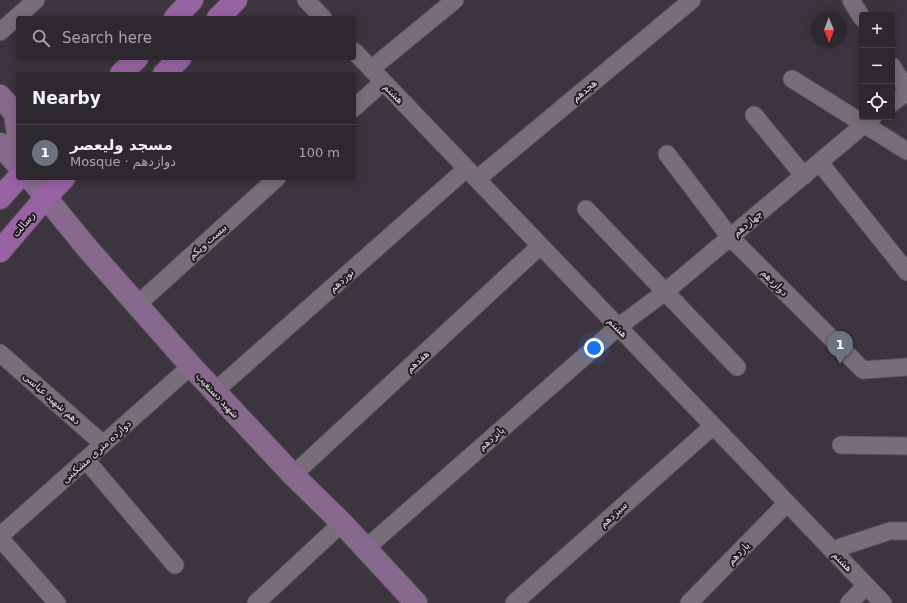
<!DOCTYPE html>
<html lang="en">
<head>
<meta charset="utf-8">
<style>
	:root { --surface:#2d272e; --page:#39333a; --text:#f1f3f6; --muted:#a7a5aa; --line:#48444a; --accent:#db2777 }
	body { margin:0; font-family:"DejaVu Sans",Cairo,sans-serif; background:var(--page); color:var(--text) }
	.controls { position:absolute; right:12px; top:12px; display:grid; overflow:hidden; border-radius:4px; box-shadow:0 2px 10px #0003 }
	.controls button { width:36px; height:36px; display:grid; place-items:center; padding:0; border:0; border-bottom:1px solid var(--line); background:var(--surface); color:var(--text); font:20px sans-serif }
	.compass { position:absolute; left:811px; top:12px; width:36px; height:36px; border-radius:50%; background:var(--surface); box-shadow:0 2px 10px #0003; rotate:179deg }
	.you { position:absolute; left:594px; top:348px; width:14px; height:14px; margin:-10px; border:3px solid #fff; border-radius:50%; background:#1a73e8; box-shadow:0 0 0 6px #1a73e833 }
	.badge { display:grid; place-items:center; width:26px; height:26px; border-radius:50%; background:var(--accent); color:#fff; font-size:13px; font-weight:700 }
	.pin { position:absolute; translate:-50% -33px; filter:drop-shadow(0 1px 2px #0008) }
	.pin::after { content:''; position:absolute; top:21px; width:14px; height:12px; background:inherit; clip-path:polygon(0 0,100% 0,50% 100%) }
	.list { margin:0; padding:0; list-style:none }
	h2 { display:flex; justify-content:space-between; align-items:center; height:52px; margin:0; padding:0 16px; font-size:17px }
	h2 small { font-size:13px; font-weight:400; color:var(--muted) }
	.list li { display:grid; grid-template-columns:26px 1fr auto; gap:12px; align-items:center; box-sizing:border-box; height:56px; padding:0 16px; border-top:1px solid var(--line) }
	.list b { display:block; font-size:15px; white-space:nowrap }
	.list p { margin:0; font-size:13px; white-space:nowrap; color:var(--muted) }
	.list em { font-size:13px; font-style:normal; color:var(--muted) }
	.icon { flex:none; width:22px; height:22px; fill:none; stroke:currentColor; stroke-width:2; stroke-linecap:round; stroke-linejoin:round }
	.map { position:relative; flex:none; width:907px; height:603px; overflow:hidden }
	.search { position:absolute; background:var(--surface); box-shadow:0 2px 10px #0003; left:16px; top:16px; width:340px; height:44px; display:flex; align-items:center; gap:10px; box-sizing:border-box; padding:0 14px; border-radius:4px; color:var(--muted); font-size:15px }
	.panel { position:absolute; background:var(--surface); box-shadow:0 2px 10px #0003; left:16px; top:72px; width:340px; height:108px; border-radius:4px }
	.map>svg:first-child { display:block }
</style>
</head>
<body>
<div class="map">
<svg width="907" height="603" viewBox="0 0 907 603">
	<rect width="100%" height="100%" fill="#3c343e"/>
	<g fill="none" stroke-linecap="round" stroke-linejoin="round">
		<defs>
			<g id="minor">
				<path d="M306,0L323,18"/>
				<path d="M851,0L862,18"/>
				<path d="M0,32L36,0"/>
				<path d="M354,51L883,603"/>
				<path d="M892,66L907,90"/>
				<path d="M371,69L455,0"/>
				<path d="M792,79L907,151"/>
				<path d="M892,103L907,92"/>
				<path d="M354,108L383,82"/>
				<path d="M754,115L804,176"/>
				<path d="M667,154L730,237L863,370L907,367"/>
				<path d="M820,163L907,272"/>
				<path d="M477,179L692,0"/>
				<path d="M586,209L737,367"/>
				<path d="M138,304L277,178"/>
				<path d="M0,353L103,444"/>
				<path d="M215,391L466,169"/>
				<path d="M841,445L907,446"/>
				<path d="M86,460L175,565"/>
				<path d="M293,475L540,246"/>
				<path d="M0,536L191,366"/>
				<path d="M0,538L57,603"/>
				<path d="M365,549L618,327L665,292L873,117"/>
				<path d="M832,550L890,531H907"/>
				<path d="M256,603L342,523"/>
				<path d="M514,603L713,426"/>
				<path d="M689,603L787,503"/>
				<path d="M849,603L866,586"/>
			</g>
			<g id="secondary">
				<path d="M0,96L15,113L18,135"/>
				<path d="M0,144L18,165"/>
				<path d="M30,178L88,249L191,366L293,475L342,523L416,603"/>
			</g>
			<g id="primary">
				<path d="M175,18L192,0"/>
				<path d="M218,18L236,0"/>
				<path d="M121,74L137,58"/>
				<path d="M164,74L180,58"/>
				<path d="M0,198L18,178"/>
				<path d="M0,251L46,197L64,178"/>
			</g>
		</defs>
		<use href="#minor" stroke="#58525a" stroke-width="19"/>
		<use href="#secondary" stroke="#58525a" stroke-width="24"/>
		<use href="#primary" stroke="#58525a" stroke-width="24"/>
		<use href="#minor" stroke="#786e79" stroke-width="17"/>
		<use href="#secondary" stroke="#88698e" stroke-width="22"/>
		<use href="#primary" stroke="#9863a3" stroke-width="22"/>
	</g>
	<g text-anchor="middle" stroke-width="4" stroke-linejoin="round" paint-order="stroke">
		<g font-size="10" fill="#e2dde3" stroke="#211d22">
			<text transform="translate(584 90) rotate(-40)" y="4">هجدهم</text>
			<text transform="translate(394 93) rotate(46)" y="4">هشتم</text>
			<text transform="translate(747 223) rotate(-40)" y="4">چهاردهم</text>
			<text transform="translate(23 224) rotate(-50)" y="4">رسالت</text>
			<text transform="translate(207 241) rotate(-42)" y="4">بیست ویکم</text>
			<text transform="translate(341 280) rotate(-42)" y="4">نوزدهم</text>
			<text transform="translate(775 282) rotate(45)" y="4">دوازدهم</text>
			<text transform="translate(618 327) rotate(46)" y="4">هشتم</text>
			<text transform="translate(417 361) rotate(-43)" y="4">هفدهم</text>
			<text transform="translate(218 395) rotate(47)" y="4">شهید دستغیب</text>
			<text transform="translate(52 398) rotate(41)" y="4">دهم شهید عباسی</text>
			<text transform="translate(491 438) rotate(-41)" y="4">پانزدهم</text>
			<text transform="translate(96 451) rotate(-42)" y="4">دوازده متری مشکینی</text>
			<text transform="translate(613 514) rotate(-42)" y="4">سیزدهم</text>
			<text transform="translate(738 553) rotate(-46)" y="4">یازدهم</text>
			<text transform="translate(843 561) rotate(46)" y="4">هشتم</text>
		</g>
	</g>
</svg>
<div class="controls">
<button>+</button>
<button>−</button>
<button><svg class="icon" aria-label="locate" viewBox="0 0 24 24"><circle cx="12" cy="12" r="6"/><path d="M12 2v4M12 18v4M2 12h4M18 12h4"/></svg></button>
</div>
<svg class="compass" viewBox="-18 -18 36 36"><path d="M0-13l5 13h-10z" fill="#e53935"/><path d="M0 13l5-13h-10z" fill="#a7a5aa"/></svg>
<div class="you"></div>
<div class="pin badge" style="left:840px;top:364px;background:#6b7280">1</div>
<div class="search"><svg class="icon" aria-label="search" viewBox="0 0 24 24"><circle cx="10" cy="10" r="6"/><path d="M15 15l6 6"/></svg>Search here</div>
<section class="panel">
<h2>Nearby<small></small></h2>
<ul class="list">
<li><span class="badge" style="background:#6b7280">1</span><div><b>مسجد ولیعصر</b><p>Mosque · دوازدهم</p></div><em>100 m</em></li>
</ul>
</section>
</div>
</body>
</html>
